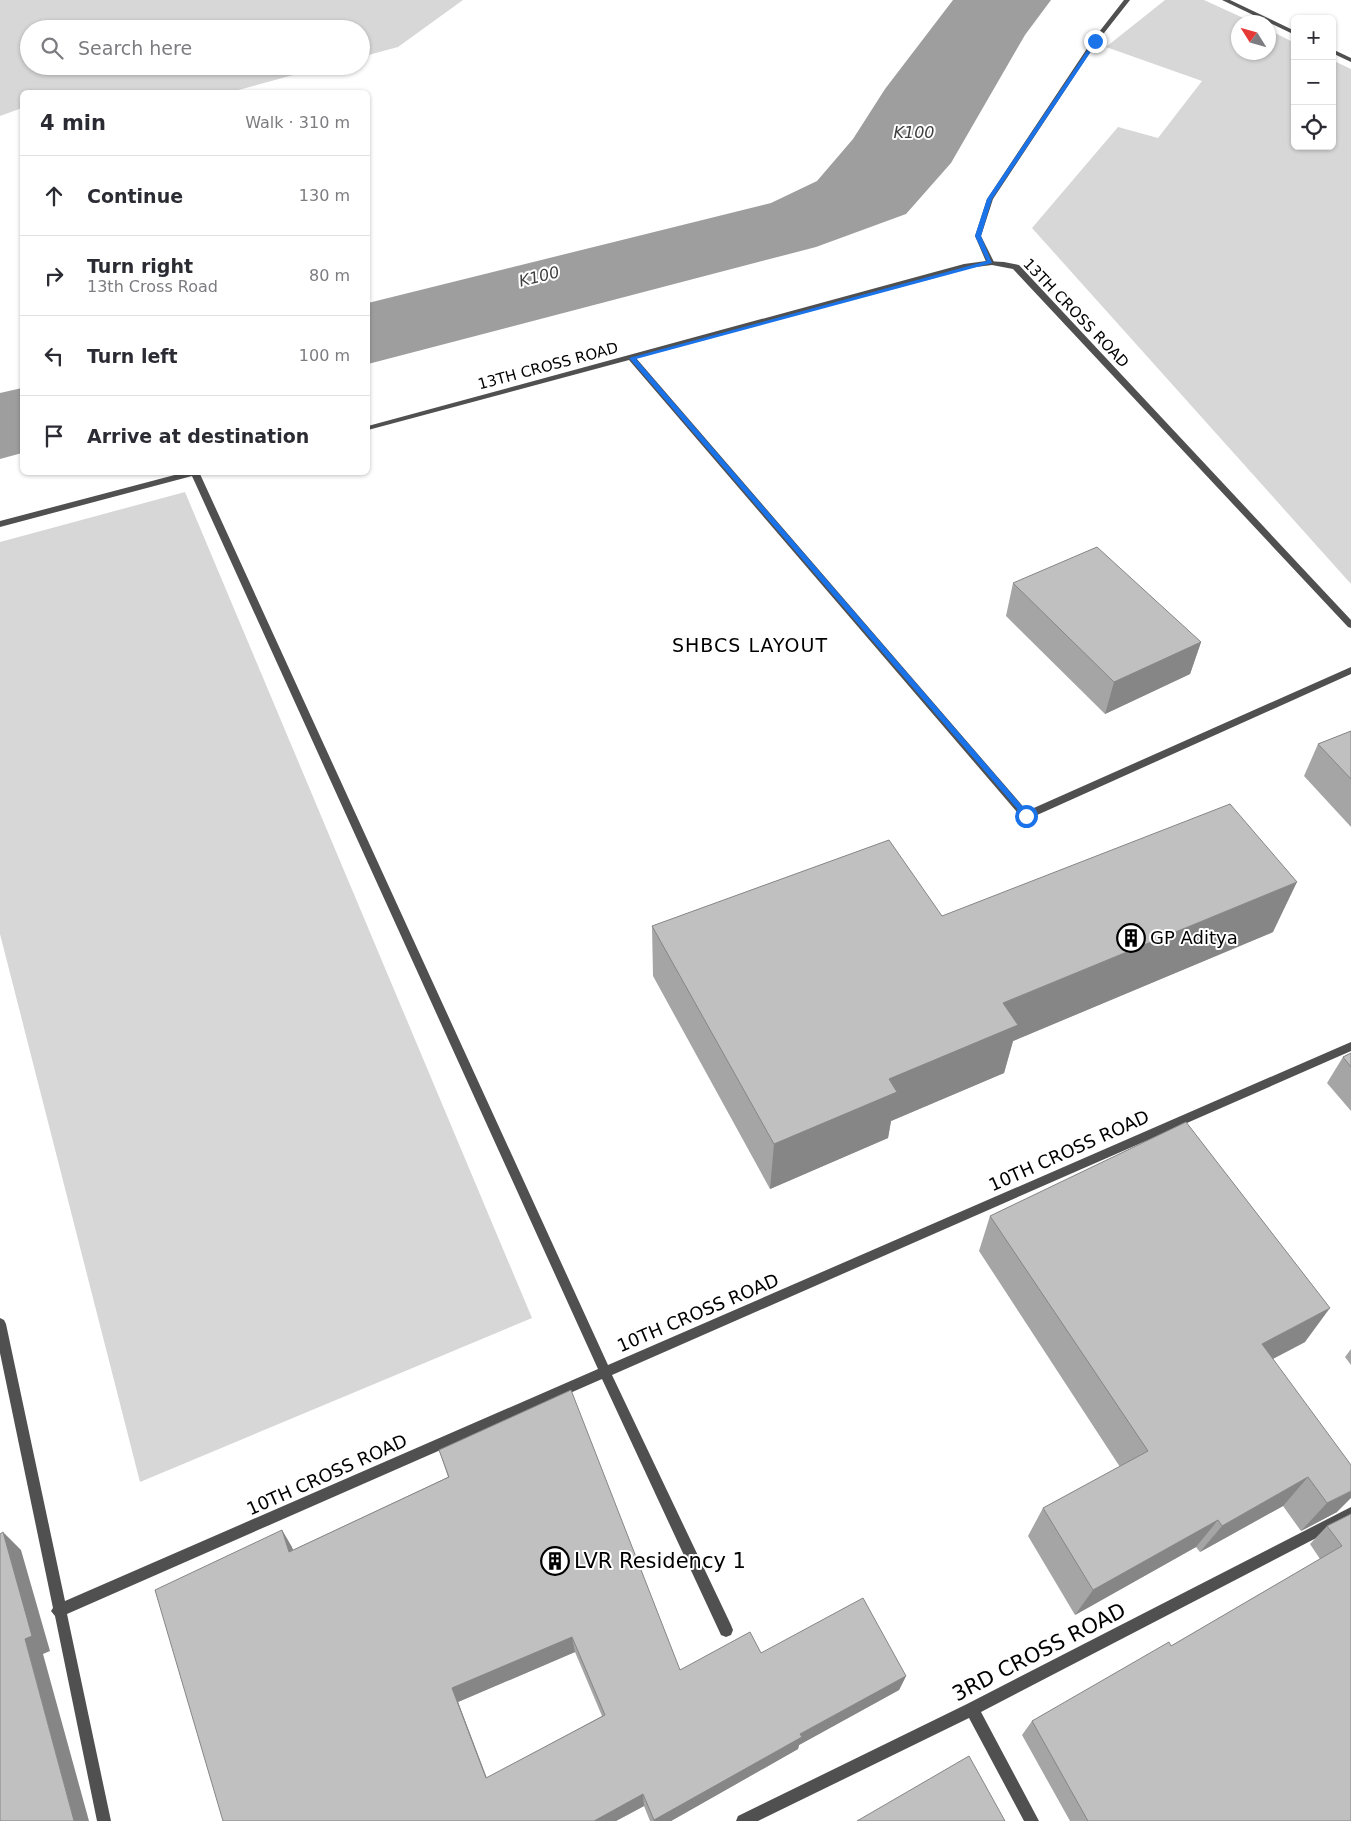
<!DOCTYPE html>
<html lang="en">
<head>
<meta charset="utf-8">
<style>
	:root { --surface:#fff; --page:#f7f7f7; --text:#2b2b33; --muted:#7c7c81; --line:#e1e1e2 }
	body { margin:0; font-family:"DejaVu Sans",sans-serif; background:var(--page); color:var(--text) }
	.controls { position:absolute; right:15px; top:15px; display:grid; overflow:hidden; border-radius:8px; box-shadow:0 1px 4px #0004 }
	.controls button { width:45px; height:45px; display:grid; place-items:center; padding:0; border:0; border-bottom:1px solid var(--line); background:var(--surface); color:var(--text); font:25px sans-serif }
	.compass { position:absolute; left:1231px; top:15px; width:45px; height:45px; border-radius:50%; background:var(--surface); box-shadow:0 1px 4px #0004; rotate:307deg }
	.stop { position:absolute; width:15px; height:15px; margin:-11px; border:4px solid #1a73e8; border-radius:50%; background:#fff }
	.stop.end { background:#1a73e8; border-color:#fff; box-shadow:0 1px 5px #0008 }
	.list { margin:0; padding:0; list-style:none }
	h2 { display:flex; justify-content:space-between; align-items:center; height:65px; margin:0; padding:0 20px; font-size:21px }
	h2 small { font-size:16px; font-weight:400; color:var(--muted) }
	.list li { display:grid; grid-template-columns:32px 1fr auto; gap:15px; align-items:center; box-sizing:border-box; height:80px; padding:0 20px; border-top:1px solid var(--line) }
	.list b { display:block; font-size:19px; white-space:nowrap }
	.list p { margin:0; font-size:16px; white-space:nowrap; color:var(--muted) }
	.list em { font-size:16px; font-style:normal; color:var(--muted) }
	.icon { flex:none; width:28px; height:28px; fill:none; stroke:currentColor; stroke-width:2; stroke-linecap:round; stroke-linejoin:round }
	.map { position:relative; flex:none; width:1351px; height:1821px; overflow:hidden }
	.search { position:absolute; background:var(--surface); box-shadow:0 1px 4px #0004; left:20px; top:20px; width:350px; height:55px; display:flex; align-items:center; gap:12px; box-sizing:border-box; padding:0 18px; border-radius:28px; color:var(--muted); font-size:19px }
	.panel { position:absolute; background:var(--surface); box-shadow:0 1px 4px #0004; left:20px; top:90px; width:350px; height:385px; border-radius:8px }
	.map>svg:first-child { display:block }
</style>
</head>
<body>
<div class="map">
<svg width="1351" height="1821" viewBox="0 0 1351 1821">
	<rect width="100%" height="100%" fill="#fff"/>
	<g fill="#d7d7d7">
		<path d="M0,0H463L398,47L361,57V29H29V66H326L231,92H22V108L0,116Z"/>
		<path d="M1165,0H1204L1252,22H1238V52H1268L1269,30L1295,43V146H1332V60L1351,69V584L1032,228L1118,127L1158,138L1202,81L1106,47Z"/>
		<path d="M185,492L532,1318L140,1482L0,934V542Z"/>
	</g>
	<g fill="#9e9e9e">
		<path d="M953,0H1051L1025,35L951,163L906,214L816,247L368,364V303L771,203L817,181L853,139L885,89Z"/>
		<path d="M22,388V453L0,459V393Z"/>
	</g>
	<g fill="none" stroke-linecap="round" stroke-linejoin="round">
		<g fill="#505050" fill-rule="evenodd">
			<path d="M1124,0H1130L1097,42L993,199L981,236L994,262L987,264L975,236L987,199L1092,41Z"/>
			<path d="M1222,0H1230L1295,31V35Z"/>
			<path d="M1332,49L1351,58V62L1332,53Z"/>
		</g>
		<g fill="#505050" fill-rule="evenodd">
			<path d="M986,261L1004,262L1019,265L1351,620V628L1348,627L1013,269L992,265L968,268L636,358L1027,811L1351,667V674L1026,820L1023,819L629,360L368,430V426L964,264Z"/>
			<path d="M186,472H202L200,474L608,1365L1351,1042V1051L612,1375L731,1625L733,1630L731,1635L726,1637L721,1635L602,1379L67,1614L111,1821H97L55,1616L51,1611L53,1608L0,1353V1318L4,1320L6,1324L65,1601L598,1369L192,476L0,527V521Z"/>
			<path d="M1351,1507V1520L981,1712L1039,1821H1024L969,1718L758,1821H736L738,1816L967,1704Z"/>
		</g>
	</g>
	<g fill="#a5a5a5" fill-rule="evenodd">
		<path d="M1013,583L1201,642L1190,674L1105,714L1006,616Z"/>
		<path d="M1351,731V827L1304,776L1318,744Z"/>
		<path d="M942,916L1273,932L1013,1041L1004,1073L891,1121L888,1138L770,1189L653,976L652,926Z"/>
		<path d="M1351,1053V1111L1327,1083L1343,1057Z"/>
		<path d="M990,1216L1305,1342L1273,1359L1337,1512L1301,1531L1283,1506L1200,1552L1196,1547L1075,1615L1028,1536L1043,1508L1120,1467L979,1251Z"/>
		<path d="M1351,1349V1365L1345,1357Z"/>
		<path d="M439,1450L680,1670L761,1653L906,1676L899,1690L799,1745L798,1749L671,1821H650L644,1806L616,1821H223L282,1530L293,1550L448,1477ZM575,1652L602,1716L487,1778L458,1702Z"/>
		<path d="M1351,1514V1821H1070L1022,1735L1032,1721L1171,1646L1320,1559L1310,1544L1327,1526Z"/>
	</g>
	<g fill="#868686">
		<path d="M1201,642L1190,674L1105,714L1114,682Z"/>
		<path d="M1297,882L1273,932L1013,1041L1004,1073L891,1121L888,1138L770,1189L774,1144L889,1079L1003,1003Z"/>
		<path d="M1330,1308L1305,1342L1240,1376L1262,1344Z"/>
		<path d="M1308,1477L1283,1506L1200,1552L1222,1526Z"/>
		<path d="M1351,1491V1498L1337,1512L1301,1531L1327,1503Z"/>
		<path d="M1218,1520L1196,1547L1075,1615L1093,1590Z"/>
		<path d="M282,1530L292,1547L300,1569L289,1552Z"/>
		<path d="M3,1532L21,1550L50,1651L43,1654L89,1821H74L25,1639Z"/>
		<path d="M572,1637L575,1652L458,1702L491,1790L486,1778L452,1688Z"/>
		<path d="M906,1676L899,1690L799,1745L798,1749L671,1821H654V1820L800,1734Z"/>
		<path d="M643,1794L644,1806L616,1821H594Z"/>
	</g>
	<g fill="#c0c0c0" stroke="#868686" fill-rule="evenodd">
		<path d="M1097,547L1201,642L1114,682L1013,583Z"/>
		<path d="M1351,731V779L1318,744Z"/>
		<path d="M1230,804L1297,882L1003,1003L1018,1025L889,1079L897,1092L774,1144L652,926L889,840L942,916Z"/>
		<path d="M1351,1053V1067L1343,1057Z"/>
		<path d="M1186,1122L1330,1308L1262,1344L1351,1465V1491L1327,1503L1308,1477L1222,1526L1218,1520L1093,1590L1043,1508L1148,1451L990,1216Z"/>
		<path d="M571,1390L680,1670L750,1632L761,1653L863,1598L906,1676L800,1734L802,1737L654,1820L643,1794L594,1821H223L155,1590L282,1530L289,1552L449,1477L439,1450ZM572,1637L605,1715L486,1778L452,1688Z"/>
		<path d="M1351,1514V1821H1088L1032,1721L1169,1642L1171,1646L1342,1546L1327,1526Z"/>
		<path d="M3,1532L32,1636L25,1639L74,1821H0V1534Z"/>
		<path d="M969,1756L1005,1821H857Z"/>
	</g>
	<path fill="#1a73e8" d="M1095,39L1098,41L992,199L981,236L992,263L636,359L1029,814V818L1026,819L629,358L987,261L975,236L987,199Z"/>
	<defs>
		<symbol id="building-ring" viewBox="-11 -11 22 22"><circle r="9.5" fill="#fff" stroke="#000" stroke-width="1.5"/><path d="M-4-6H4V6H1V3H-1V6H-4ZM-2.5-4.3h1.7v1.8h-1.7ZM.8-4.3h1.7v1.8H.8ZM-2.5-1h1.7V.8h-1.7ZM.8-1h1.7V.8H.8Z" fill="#000"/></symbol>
	</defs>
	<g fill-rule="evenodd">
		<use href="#building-ring" x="1115" y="922" width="32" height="32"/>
		<use href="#building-ring" x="539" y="1545" width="32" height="32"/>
	</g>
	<g text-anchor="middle" stroke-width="4" stroke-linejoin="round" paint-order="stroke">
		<g font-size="15" fill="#000" stroke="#fff">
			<text transform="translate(1076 313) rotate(46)" y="5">13TH CROSS ROAD</text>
			<text transform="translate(548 366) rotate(-15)" y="5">13TH CROSS ROAD</text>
		</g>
		<g font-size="16" font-style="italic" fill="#3f3f3f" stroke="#fff">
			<text x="914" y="138">K100</text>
			<text transform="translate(539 276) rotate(-14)" y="6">K100</text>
		</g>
		<g font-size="18" fill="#000" stroke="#fff" text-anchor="start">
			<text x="1150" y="944">GP Aditya</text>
		</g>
		<g font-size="18" fill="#000" stroke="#fff">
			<text transform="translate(1069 1151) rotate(-24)" y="6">10TH CROSS ROAD</text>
			<text transform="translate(698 1313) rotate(-23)" y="6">10TH CROSS ROAD</text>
			<text transform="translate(327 1475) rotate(-24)" y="6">10TH CROSS ROAD</text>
		</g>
		<g font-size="19" letter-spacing="1" fill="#000" stroke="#fff">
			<text x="750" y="652">SHBCS LAYOUT</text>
		</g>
		<g font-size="21" fill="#000" stroke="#fff" text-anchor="start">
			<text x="574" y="1568">LVR Residency 1</text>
		</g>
		<g font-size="21" fill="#000" stroke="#fff">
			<text transform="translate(1039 1652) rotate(-27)" y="7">3RD CROSS ROAD</text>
		</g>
	</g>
</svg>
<div class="controls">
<button>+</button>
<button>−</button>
<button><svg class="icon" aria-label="locate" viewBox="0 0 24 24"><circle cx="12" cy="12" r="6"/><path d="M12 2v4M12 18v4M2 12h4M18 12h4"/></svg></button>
</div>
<svg class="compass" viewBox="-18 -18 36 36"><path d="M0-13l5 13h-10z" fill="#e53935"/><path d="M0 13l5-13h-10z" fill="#7c7c81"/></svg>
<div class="stop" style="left:1026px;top:816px"></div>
<div class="stop end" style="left:1095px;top:41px"></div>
<div class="search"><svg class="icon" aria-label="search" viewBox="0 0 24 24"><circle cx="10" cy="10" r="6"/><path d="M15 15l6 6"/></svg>Search here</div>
<section class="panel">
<h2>4 min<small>Walk · 310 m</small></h2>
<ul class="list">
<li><svg class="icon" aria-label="ahead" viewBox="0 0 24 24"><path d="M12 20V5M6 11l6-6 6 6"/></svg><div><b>Continue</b></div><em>130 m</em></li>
<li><svg class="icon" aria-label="right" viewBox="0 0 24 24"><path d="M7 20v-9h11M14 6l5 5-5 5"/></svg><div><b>Turn right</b><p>13th Cross Road</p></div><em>80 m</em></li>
<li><svg class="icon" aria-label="left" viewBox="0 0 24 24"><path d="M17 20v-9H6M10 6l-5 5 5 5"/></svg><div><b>Turn left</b></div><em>100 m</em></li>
<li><svg class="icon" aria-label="arrive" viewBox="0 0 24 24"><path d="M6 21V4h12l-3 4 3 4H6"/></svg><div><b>Arrive at destination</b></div></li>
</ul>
</section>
</div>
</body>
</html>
